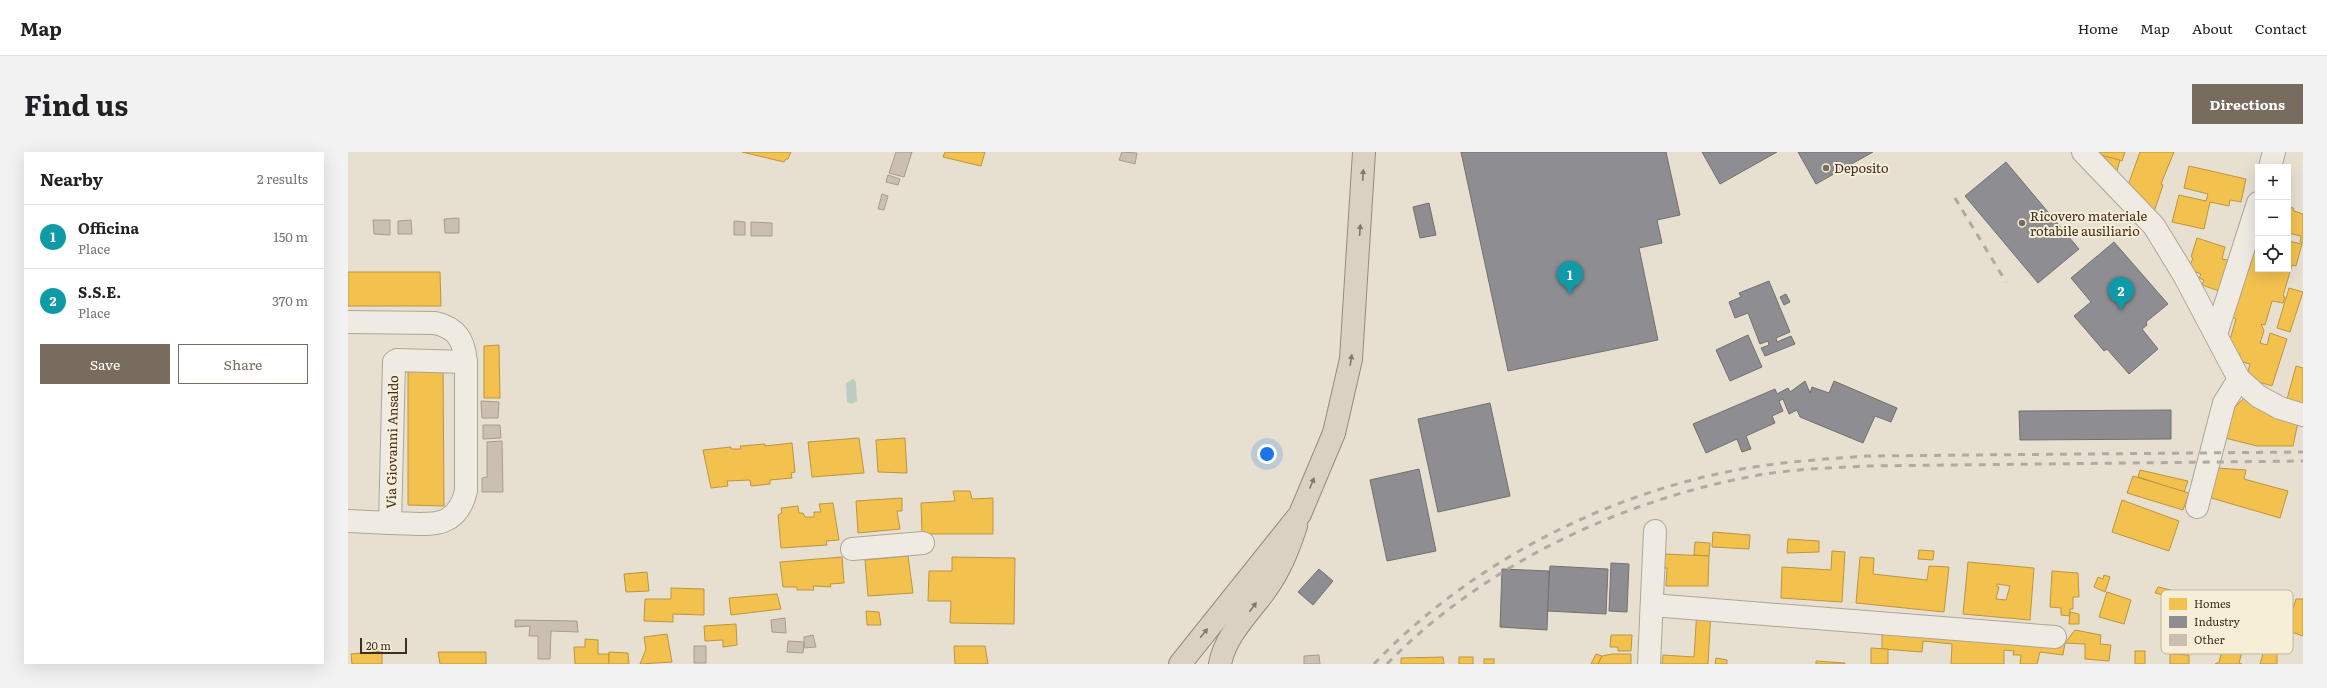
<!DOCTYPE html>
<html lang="en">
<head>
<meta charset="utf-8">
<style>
	:root { --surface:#fff; --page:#f2f2f2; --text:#202124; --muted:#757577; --line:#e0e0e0; --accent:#786c5e }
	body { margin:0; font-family:Literata,serif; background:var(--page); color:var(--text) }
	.controls { position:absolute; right:12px; top:12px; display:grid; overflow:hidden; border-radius:0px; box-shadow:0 4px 16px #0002 }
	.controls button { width:36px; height:36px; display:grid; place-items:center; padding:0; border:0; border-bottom:1px solid var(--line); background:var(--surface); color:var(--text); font:20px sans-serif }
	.scale { position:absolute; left:12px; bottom:10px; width:47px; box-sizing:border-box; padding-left:4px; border:2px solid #3d2e20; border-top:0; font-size:11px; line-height:14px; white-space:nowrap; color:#3d2e20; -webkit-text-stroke:3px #f7eed8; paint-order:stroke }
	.you { position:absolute; left:919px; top:302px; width:14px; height:14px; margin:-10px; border:3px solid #fff; border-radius:50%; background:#1a73e8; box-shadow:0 0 0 6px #1a73e833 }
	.badge { display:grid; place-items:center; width:26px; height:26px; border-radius:50%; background:var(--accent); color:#fff; font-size:13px; font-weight:700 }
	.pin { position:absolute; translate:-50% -33px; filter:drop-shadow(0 1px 2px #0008) }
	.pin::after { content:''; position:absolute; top:21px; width:14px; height:12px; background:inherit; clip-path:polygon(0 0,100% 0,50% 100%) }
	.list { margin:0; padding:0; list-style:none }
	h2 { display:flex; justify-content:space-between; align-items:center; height:52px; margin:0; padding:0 16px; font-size:17px }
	h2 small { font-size:13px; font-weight:400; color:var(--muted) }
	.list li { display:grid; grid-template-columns:26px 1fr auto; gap:12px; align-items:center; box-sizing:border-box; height:64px; padding:0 16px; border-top:1px solid var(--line) }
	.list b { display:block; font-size:15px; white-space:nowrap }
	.list p { margin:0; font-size:13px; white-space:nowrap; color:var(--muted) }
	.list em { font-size:13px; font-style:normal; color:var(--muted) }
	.actions { display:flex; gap:8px; padding:12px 16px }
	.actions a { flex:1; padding:9px 0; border:1px solid var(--accent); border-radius:0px; text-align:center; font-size:14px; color:var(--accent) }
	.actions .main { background:var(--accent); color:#fff }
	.icon { flex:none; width:22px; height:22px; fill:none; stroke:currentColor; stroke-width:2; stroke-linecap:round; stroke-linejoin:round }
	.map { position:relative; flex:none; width:1955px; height:512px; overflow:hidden; border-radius:0px }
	header { display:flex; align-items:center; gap:24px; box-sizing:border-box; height:56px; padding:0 20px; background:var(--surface); border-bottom:1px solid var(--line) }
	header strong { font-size:19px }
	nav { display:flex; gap:22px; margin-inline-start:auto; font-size:14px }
	.intro { display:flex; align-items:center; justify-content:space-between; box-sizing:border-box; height:96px; padding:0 24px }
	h1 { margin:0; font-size:28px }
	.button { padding:10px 18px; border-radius:0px; background:var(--accent); color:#fff; font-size:14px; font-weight:700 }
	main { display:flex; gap:24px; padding:0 24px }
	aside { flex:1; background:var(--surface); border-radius:0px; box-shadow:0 4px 16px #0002 }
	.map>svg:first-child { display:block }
</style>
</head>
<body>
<header>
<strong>Map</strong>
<nav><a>Home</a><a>Map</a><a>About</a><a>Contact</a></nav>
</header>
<div class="intro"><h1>Find us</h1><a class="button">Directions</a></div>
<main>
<aside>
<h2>Nearby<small>2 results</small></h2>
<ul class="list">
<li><span class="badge" style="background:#0f9aa8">1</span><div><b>Officina</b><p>Place</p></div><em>150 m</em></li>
<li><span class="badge" style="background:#0f9aa8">2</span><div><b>S.S.E.</b><p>Place</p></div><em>370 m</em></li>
</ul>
<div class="actions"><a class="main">Save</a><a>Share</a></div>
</aside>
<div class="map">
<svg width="1955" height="512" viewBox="0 0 1955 512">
	<rect width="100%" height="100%" fill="#e7e0d1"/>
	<path fill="#bcccc2" d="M505,227L508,230L509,249L504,252L499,250L498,231Z"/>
	<g fill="#f2c14e" stroke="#bc9540" fill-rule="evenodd">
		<path d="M394,0H443L440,7H438L436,10Z"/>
		<path d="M597,0H637L633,14L595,5Z"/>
		<path d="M1753,0H1777L1774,9L1752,3Z"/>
		<path d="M1792,0H1826L1817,22L1813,32L1815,33L1805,63L1779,36Z"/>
		<path d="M1752,3L1772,8L1767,26Z"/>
		<path d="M1841,14L1898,27L1893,50L1882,48L1881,54L1862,50L1856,77L1824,70L1831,43L1858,49L1860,42L1836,36Z"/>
		<path d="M1940,54L1945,56L1946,59L1955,62V91L1952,90L1953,84L1940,81Z"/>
		<path d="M1910,81V117H1940V89L1954,92L1948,114L1944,113L1935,144L1937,145L1935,151L1924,149L1917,173L1913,172L1916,179L1912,191L1919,193L1922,181L1939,187L1924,234L1904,228L1899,223L1902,212L1891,209L1892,202L1879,198L1888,167L1884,165Z"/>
		<path d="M1849,86L1877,95L1874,107L1880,108L1871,139L1854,133L1856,128L1851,126L1853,122L1840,117L1845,106L1843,105Z"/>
		<path d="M0,120H92L93,154H0Z"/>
		<path d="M1941,136L1955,140L1942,180L1929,176Z"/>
		<path d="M151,193L152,246H136V194Z"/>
		<path d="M60,212H95L96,354L60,353Z"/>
		<path d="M1948,214L1955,216V256L1938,251Z"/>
		<path d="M1897,245L1920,262L1950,270L1945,294H1909L1877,286L1886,256Z"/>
		<path d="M511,286L516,321L464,325L460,290Z"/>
		<path d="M557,286L559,321L530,320L528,288Z"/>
		<path d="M444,291L447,320L443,321L444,326L422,328V332L403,334L402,328L379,329L380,334L363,336L355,298L383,295V297H393L392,294L417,292V294Z"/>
		<path d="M1869,316L1898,318L1896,327L1940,339L1932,366L1860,345Z"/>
		<path d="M1792,318L1840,329L1836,340L1790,325Z"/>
		<path d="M1785,324L1841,341L1835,358L1779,341Z"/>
		<path d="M605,339H622L624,347L645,346V382H574L573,351L607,349Z"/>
		<path d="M554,346V359H549L552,377L510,381L508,349Z"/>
		<path d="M1774,348L1831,369L1821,399L1764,380Z"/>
		<path d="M485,351L491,388L478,389L479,393L433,396L430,363L434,361L433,356L450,354L451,361H455L457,365H466V360H473L471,352Z"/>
		<path d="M1365,380L1402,383L1401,397L1364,395Z"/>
		<path d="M1440,387L1471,389V400L1439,401Z"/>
		<path d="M1347,390L1362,391L1361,404L1346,403Z"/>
		<path d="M1571,398L1586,399L1585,408L1570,407Z"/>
		<path d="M1484,399L1497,400L1494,450L1433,446L1434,415L1483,418Z"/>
		<path d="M1316,402L1361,404L1360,434H1318L1319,416H1316Z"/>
		<path d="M560,404L565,441L520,444L517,408Z"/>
		<path d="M494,405L496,431L482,432L483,435L465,434L466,438H449V435H435L432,410Z"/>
		<path d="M604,405L667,406L666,472L602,471L603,449H580L581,419H604Z"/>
		<path d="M1512,405L1526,406L1525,422L1579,428L1581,414L1601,415L1596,460L1508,451Z"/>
		<path d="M1620,410L1686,416L1682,468L1615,462ZM1649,432L1662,434L1658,448L1648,447L1651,435H1649Z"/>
		<path d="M1704,419L1730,421L1731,445H1725V457H1722V464L1713,463V456L1702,455Z"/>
		<path d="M299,420L301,439L278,440L276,422Z"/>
		<path d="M1756,423L1762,425L1757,440L1746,435L1750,425L1755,427Z"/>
		<path d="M1810,435L1823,438L1822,445L1807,441Z"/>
		<path d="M323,436L356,437V463L325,462V470L296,469L297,447H323Z"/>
		<path d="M1759,440L1783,448L1776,472L1751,465Z"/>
		<path d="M429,442L433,457L383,463L381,446Z"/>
		<path d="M1911,442L1891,511L1894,512H1867L1871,510L1889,443Z"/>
		<path d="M1948,447H1955V484L1938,478Z"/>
		<path d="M1349,457L1363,458L1360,512H1314L1315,503L1346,505Z"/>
		<path d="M518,459L531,460L533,473H519Z"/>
		<path d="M1722,460L1731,462V472H1721Z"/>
		<path d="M388,472L389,493L375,495V488L357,489L356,474Z"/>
		<path d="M1534,474L1717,491L1715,503L1692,500L1689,512H1672L1673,503H1665L1666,499L1656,498V512H1603L1604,492L1575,489L1574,500L1534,497Z"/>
		<path d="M1727,478L1753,483L1752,492L1763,493L1761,509L1737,507V492L1717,491Z"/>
		<path d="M319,482L324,510L292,512L298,497L296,485Z"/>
		<path d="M1263,483H1284L1283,499H1270V495H1262Z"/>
		<path d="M237,487L250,488V502H261V512H227L226,495H237Z"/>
		<path d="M606,494H637L640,512H607Z"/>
		<path d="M1523,496L1540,497V512H1523Z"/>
		<path d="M1916,498L1929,501V512H1912Z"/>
		<path d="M34,499V512H4L3,502Z"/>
		<rect x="1787" y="499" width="10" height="13"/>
		<path d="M90,500H138V512H92Z"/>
		<path d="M261,500L280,501L281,512H261Z"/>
		<path d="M1248,502L1254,504L1250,512H1243Z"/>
		<path d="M1264,502H1283V512H1250L1254,504Z"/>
		<path d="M1822,502L1841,503V512H1822Z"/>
		<path d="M1095,505L1096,512H1053V506Z"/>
		<rect x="1111" y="505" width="14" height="7"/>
		<path d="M1368,506L1379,508V512H1367Z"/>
		<rect x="1136" y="507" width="10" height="5"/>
		<path d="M1468,509L1497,511V512H1468Z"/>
	</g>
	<g fill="#8d8d92" stroke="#757070">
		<path d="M1113,0H1318L1332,63L1309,68L1314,91L1291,96L1310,188L1160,219Z"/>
		<path d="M1354,0H1429L1372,32Z"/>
		<path d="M1450,0H1525L1468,32Z"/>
		<path d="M1658,10L1731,97L1690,131L1617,44Z"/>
		<path d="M1081,51L1088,83L1072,86L1065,55Z"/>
		<path d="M1766,90L1820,152L1798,170L1799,173L1794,177L1810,197L1781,222L1759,197L1756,199L1726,164L1743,150L1723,126Z"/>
		<path d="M1421,129L1442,180L1428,186L1429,190L1443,184L1447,192L1417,204L1413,196L1421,193L1420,189L1412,192L1400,161L1387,166L1381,150L1393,145L1391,141Z"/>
		<path d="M1438,142L1442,150L1436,153L1432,145Z"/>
		<path d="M1400,183L1414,215L1382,229L1368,198Z"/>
		<path d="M1457,229L1462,241L1464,235L1481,241L1486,229L1549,256L1543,270L1527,264L1515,291L1452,265L1449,258L1441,262L1435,247L1431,249L1435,259L1424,264L1427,271L1398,284L1403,297L1394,300L1389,287L1358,301L1345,272L1427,237L1429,242L1440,236L1442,240Z"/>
		<path d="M1142,251L1162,344L1090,360L1070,267Z"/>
		<path d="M1823,258V287L1672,288L1671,259Z"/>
		<path d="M1071,317L1088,399L1039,409L1022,328Z"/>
		<path d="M1263,411L1281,412L1279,460L1261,459Z"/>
		<path d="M1202,414L1260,417L1258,462L1199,459Z"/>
		<path d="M971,417L985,429L965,453L950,440Z"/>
		<path d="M1154,417L1201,419L1199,478L1152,475Z"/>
	</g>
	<g fill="#cbbfb2" stroke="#a89c90">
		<path d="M548,0H564L556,25L541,21Z"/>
		<path d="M774,0L789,1L787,12L771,8Z"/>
		<path d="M540,23L552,27L550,33L538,30Z"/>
		<path d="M534,42L540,44L536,58L530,57Z"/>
		<path d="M111,66V81H97L96,67Z"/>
		<path d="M25,68H42V83L26,82Z"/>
		<path d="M63,68L64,82H50V69Z"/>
		<path d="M386,69L397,70V83H386Z"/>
		<path d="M403,70L424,71V84H403Z"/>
		<path d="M133,249L151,250L150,266H134Z"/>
		<path d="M135,273H152L153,286L135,287Z"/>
		<path d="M154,289L155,340H134V326L139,325V290Z"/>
		<path d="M437,466L438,481L424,480L423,468Z"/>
		<path d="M167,468L229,469L230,480L203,479L202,507H190V484H181L182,474L167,475Z"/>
		<path d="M465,483L468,495L456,496V485Z"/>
		<path d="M440,489L456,490L455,501L439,500Z"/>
		<rect x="346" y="494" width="12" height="17"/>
		<path d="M971,503L972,512H956V504Z"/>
	</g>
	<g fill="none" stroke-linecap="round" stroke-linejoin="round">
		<defs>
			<g id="minor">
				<path d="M1735,0L1806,74L1836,123L1891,227L1910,244L1932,256L1955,263"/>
				<path d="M1922,15L1926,0"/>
				<path d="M0,170L87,171C109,176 116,188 118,210L49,208L46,210L42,371L0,369"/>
				<path d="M1868,182L1910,51"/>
				<path d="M1849,355L1876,251L1891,227"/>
				<path d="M42,371C77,371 108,381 118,339V210"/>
				<path d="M504,397L575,391"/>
				<path d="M1304,453L1707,485"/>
				<path d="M1301,512L1307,379"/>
			</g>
			<g id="highway">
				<path d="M832,512L952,362L986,281L1003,207L1016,0"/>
				<path d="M872,512C877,484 901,461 917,439C932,418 940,398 948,374"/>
			</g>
		</defs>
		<use href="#minor" stroke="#ada599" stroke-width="24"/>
		<use href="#highway" stroke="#928b80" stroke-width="24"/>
		<use href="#minor" stroke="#efebe3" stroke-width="22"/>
		<use href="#highway" stroke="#dad1c2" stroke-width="22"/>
		<g stroke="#afaaa2" stroke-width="3" stroke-dasharray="7 7" stroke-linecap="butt">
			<path d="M1607,46L1658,130"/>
			<path d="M1026,512C1124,409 1266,337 1406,315C1443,309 1480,307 1518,304L1955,300"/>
			<path d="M1039,512C1134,414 1273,348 1406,324C1443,317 1481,316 1518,314L1955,309"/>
		</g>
	</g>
	<defs><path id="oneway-solid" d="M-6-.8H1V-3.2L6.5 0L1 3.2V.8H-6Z"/></defs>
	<g fill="#847769">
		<use href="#oneway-solid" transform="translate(1015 23) rotate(-87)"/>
		<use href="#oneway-solid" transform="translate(1012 78) rotate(-86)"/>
		<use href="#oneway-solid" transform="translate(1003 208) rotate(-81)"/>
		<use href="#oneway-solid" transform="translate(964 331) rotate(-67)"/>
		<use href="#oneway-solid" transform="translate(905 455) rotate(-53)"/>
		<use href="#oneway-solid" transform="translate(856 481) rotate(-51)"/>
	</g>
	<g fill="#786c5e" stroke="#f7eed8" stroke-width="1.5">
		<circle cx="1478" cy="16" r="4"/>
		<circle cx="1674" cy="71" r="4"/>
	</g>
	<g text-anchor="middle" stroke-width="4" stroke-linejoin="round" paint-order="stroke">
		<g font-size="13" fill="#3d2e20" stroke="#f7eed8" text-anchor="start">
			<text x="1486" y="21">Deposito</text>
			<text x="1682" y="69">Ricovero materiale<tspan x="1682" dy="15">rotabile ausiliario</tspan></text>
		</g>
		<g font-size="13" fill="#3d2e20" stroke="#f7eed8">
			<text transform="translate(44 290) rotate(-89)" y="5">Via Giovanni Ansaldo</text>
		</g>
	</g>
	<rect x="1813" y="438" width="132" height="64" rx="6" fill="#f7eed8" stroke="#bfb4a1" stroke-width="1"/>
	<rect x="1821" y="446" width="18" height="12" fill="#f2c14e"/>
	<rect x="1821" y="464" width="18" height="12" fill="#8d8d92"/>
	<rect x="1821" y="482" width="18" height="12" fill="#cbbfb2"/>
	<g font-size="11" fill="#3d2e20">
		<text x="1846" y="456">Homes</text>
		<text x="1846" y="474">Industry</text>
		<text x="1846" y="492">Other</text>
	</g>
</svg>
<div class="controls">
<button>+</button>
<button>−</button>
<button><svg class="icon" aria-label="locate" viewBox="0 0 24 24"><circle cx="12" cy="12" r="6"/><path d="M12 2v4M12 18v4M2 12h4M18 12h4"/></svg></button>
</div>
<div class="scale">20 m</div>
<div class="you"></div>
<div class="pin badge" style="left:1222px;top:142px;background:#0f9aa8">1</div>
<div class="pin badge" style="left:1773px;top:158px;background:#0f9aa8">2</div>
</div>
</main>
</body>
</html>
